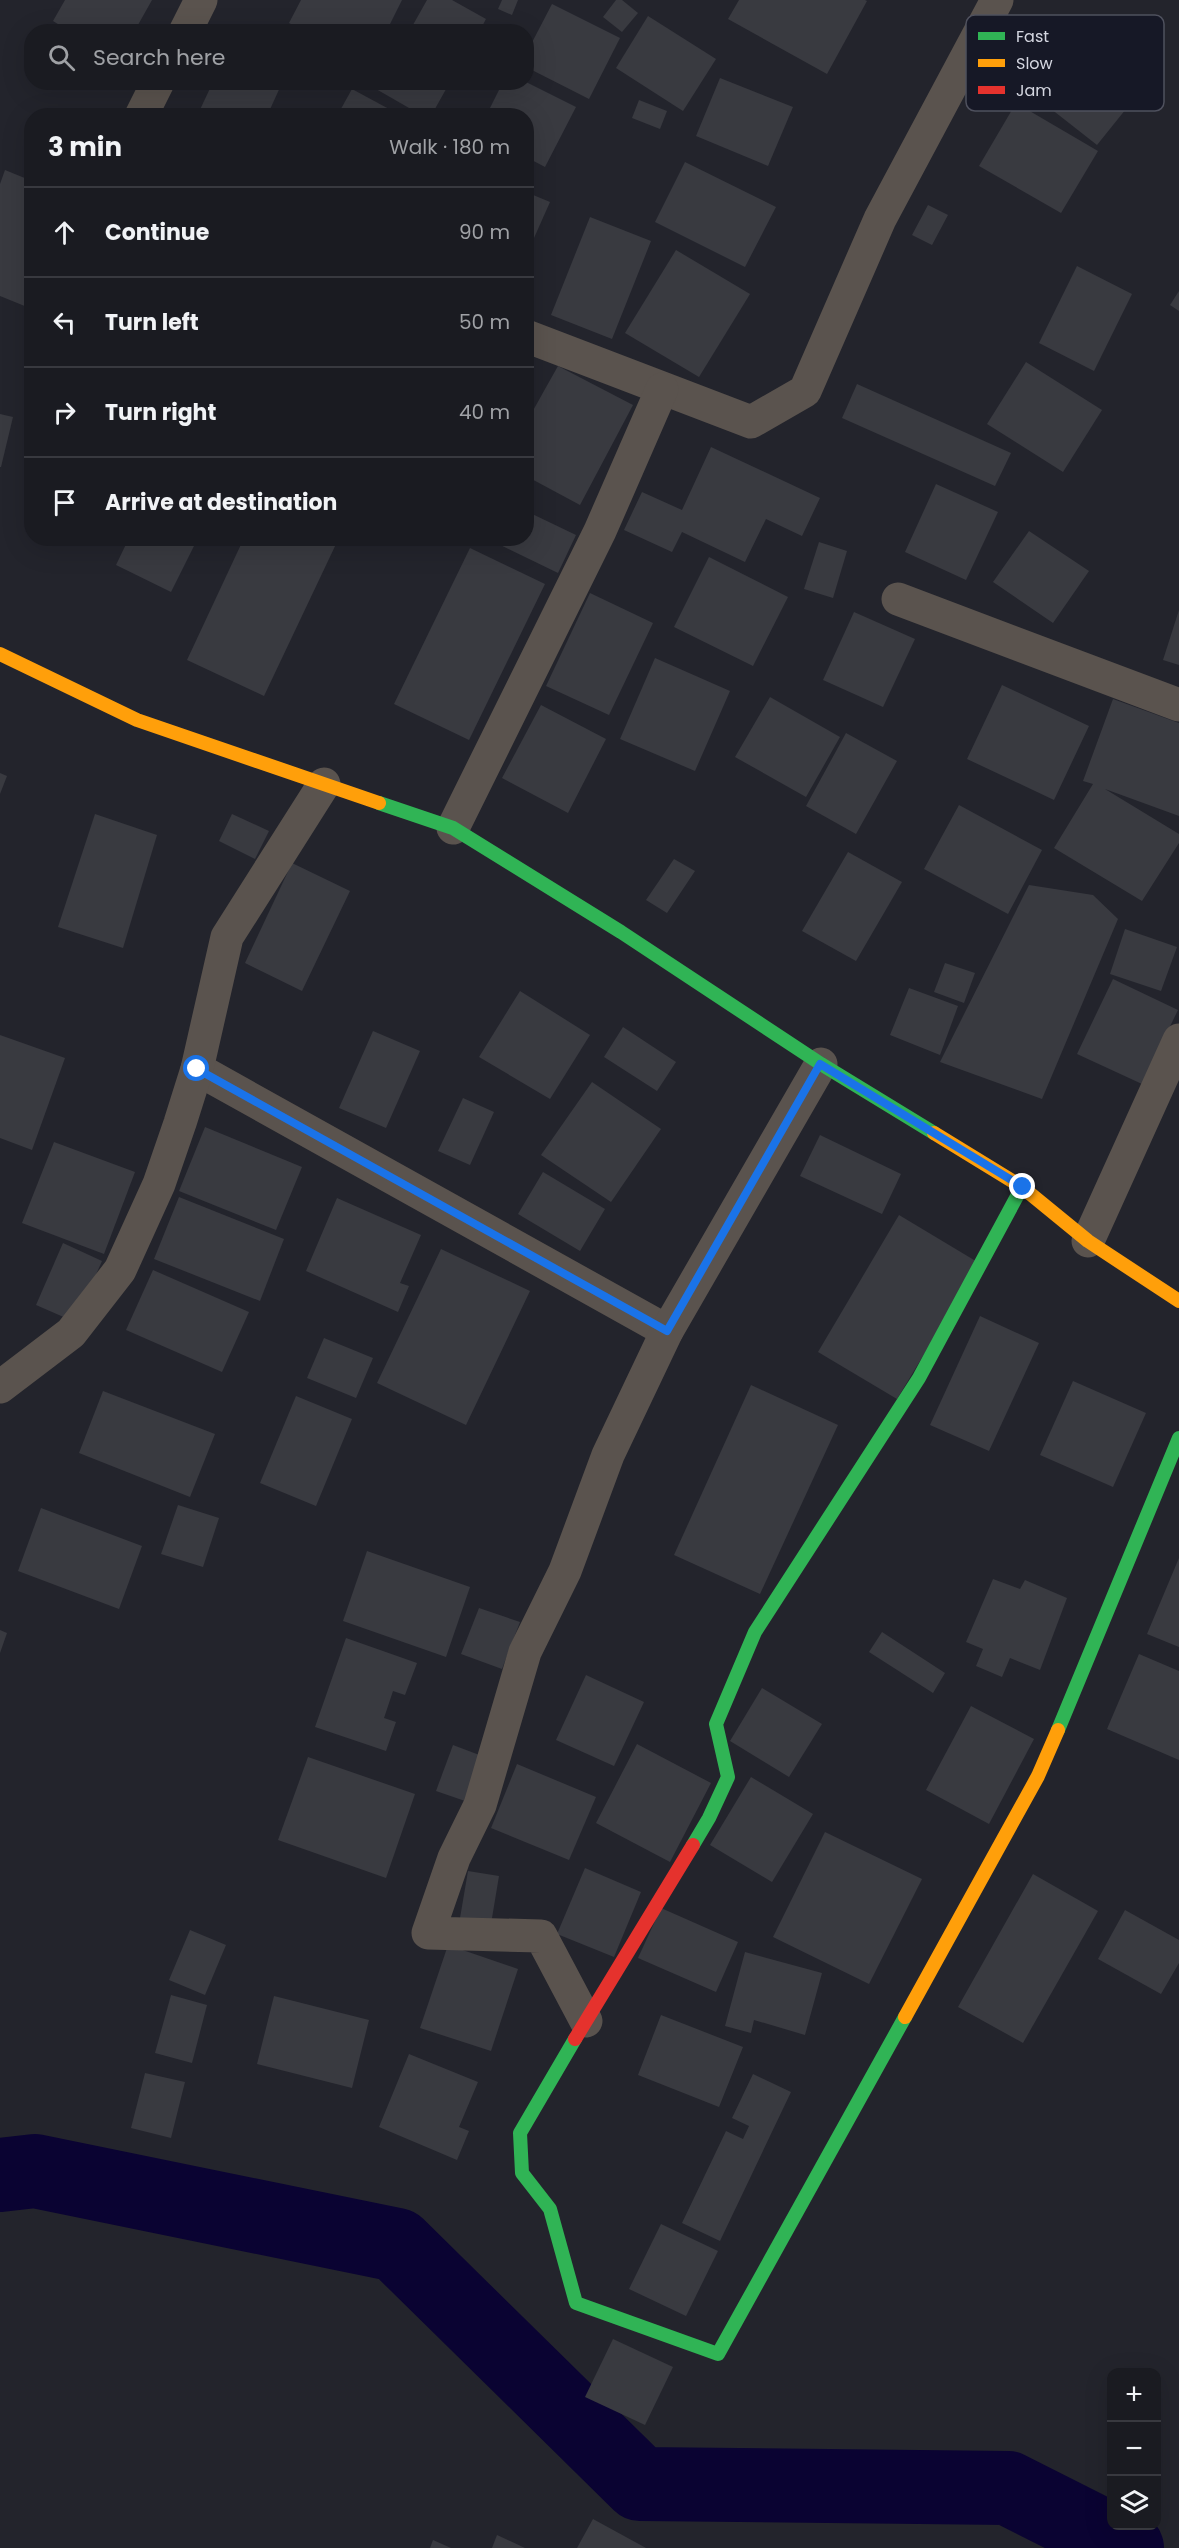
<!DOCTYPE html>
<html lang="en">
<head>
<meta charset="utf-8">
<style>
	:root { --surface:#1a1b21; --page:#27282e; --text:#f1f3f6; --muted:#9fa1a5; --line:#38393f }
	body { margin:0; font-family:Poppins,sans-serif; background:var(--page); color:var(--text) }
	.controls { position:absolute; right:18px; bottom:18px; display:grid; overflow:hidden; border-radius:12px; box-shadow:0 6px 24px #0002 }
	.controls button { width:54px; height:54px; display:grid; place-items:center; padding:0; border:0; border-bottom:2px solid var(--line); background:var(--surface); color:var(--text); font:30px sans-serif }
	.stop { position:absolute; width:18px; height:18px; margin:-14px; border:4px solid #1a73e8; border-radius:50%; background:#fff }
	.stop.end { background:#1a73e8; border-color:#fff; box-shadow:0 2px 6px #0008 }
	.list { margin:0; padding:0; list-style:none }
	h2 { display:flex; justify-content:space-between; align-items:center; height:78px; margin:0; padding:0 24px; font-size:26px }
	h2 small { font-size:20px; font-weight:400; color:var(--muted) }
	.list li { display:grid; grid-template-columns:39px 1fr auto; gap:18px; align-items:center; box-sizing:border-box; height:90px; padding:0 24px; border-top:2px solid var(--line) }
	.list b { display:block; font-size:22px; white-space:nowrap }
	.list em { font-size:20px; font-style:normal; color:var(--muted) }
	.icon { flex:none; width:33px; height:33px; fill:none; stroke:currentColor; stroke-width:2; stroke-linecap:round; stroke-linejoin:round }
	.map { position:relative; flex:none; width:1179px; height:2548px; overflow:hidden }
	.search { position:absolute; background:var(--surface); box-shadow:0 6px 24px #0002; left:24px; top:24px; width:510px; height:66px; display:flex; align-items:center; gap:15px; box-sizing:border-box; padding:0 21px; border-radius:24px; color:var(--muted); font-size:22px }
	.panel { position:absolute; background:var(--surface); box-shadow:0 6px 24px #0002; left:24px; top:108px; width:510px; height:438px; border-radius:24px }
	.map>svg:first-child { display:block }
</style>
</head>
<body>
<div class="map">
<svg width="1179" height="2548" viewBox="0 0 1179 2548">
	<rect width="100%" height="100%" fill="#23242c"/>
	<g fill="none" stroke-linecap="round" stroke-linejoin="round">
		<path stroke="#0a0332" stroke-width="74" d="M0,2175L35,2171L397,2245L640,2484L1008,2488L1127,2548"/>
	</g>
	<g fill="#393a40">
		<path d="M65,0H152L134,32H71L53,21Z"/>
		<path d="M301,0H402L386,32H306L289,23Z"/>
		<path d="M427,0H452L486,19L479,32H409Z"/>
		<path d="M502,0H518L512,15L498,9Z"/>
		<path d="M616,0H622L638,13L622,32L603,17Z"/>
		<path d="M739,0H865L867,1L827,74L728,19Z"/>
		<path d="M552,4L620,38L589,99L526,67V54Z"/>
		<path d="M648,16L716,59L683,111L616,68Z"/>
		<path d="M1073,43L1138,94L1097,145L1032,94Z"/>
		<path d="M720,78L793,107L768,166L696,136Z"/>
		<path d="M213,82H280L282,83L267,116H197Z"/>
		<path d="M380,82H450L431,116H423L376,89Z"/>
		<path d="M503,82H526L576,107L545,167L526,157V116H486Z"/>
		<path d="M352,89L402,116H337Z"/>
		<path d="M639,100L667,111L660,129L632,118Z"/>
		<path d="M1016,103L1098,151L1061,213L979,166Z"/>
		<path d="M685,162L776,207L745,267L655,222Z"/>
		<path d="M5,170L32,181V309L0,296V184Z"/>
		<path d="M526,192L550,202L526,256Z"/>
		<path d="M928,205L948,215L932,245L912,235Z"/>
		<path d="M590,217L651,241L612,339L551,315Z"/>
		<path d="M676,250L750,294L699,377L625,333Z"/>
		<path d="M1077,266L1132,294L1094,371L1039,343Z"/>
		<path d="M1179,291V311L1170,305Z"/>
		<path d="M1026,362L1102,410L1063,472L987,424Z"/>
		<path d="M558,366L633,405L580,505L526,476V423Z"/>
		<path d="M857,384L1011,453L995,486L842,418Z"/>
		<path d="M0,414L13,417L1,467H0Z"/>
		<path d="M711,447L820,498L802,536L766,519L745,562L682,532L672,552L624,530L642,492L682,510Z"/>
		<path d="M936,484L998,512L966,580L905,552Z"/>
		<path d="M526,511L576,535L558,573L486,538H526Z"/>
		<path d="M1029,531L1089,571L1053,623L993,582Z"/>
		<path d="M129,538H198L171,592L116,565Z"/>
		<path d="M244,538H329L337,542L264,696L187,660Z"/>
		<path d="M819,542L847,551L833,598L804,589Z"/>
		<path d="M470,548L545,584L469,740L394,704Z"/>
		<path d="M709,557L788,597L753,666L674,627Z"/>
		<path d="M590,593L653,623L609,715L546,686Z"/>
		<path d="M1179,610V665L1163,660Z"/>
		<path d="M854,612L915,639L883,707L823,680Z"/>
		<path d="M655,658L730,691L695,771L620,739Z"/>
		<path d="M1002,685L1089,726L1054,800L967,759Z"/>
		<path d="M770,697L840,737L806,797L735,757Z"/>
		<path d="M1113,699L1179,723V816L1105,789L1179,834V843L1142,901L1054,848L1093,784L1083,781Z"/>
		<path d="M541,705L606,739L568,813L502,778Z"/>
		<path d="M846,733L897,761L856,834L806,806Z"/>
		<path d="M0,773L7,776L0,794Z"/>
		<path d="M959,805L1042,850L1008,914L924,869Z"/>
		<path d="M95,814L157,835L123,948L58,927Z"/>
		<path d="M232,814L269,831L255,859L219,841Z"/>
		<path d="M848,852L902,882L856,961L802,931Z"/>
		<path d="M674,859L695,871L667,913L646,900Z"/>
		<path d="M292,863L350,891L302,991L245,963Z"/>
		<path d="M1029,885L1093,895L1118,919L1042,1099L940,1062Z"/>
		<path d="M1125,929L1177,947L1161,991L1110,974Z"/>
		<path d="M945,963L975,973L964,1003L934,992Z"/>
		<path d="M1113,979L1178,1010L1142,1084L1077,1054Z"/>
		<path d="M909,988L958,1006L940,1055L890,1035Z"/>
		<path d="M520,991L590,1035L550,1099L479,1057Z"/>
		<path d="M623,1027L676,1062L657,1091L604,1057Z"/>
		<path d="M373,1031L420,1051L386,1128L339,1108Z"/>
		<path d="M0,1035L65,1058L32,1150L0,1138Z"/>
		<path d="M592,1082L661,1129L611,1202L541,1155Z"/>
		<path d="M463,1098L494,1112L470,1165L438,1151Z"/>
		<path d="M205,1127L302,1167L276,1230L179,1191Z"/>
		<path d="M820,1135L901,1174L882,1214L800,1176Z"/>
		<path d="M54,1142L135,1172L104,1254L22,1223Z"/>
		<path d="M543,1172L605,1209L580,1251L518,1214Z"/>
		<path d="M179,1197L284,1239L260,1301L154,1259Z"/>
		<path d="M337,1198L421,1235L400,1283L409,1286L398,1312L306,1271Z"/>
		<path d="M899,1215L979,1263L897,1399L818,1352Z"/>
		<path d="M63,1243L102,1261L75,1322L36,1305Z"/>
		<path d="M441,1249L530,1291L466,1425L377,1383Z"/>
		<path d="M153,1270L249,1312L222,1372L126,1330Z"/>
		<path d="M980,1316L1039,1343L989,1451L930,1425Z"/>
		<path d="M324,1338L373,1358L356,1398L307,1378Z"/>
		<path d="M1073,1381L1146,1413L1113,1487L1040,1455Z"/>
		<path d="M751,1385L838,1425L760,1594L674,1555Z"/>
		<path d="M103,1391L215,1434L190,1497L79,1453Z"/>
		<path d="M296,1396L352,1419L316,1506L260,1483Z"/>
		<path d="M178,1505L219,1518L203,1567L161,1554Z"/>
		<path d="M41,1508L142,1546L119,1609L18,1571Z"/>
		<path d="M367,1551L470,1587L446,1657L343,1621Z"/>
		<path d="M1179,1558V1647L1147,1634Z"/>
		<path d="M993,1579L1020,1589L1025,1580L1067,1598L1040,1670L1010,1658L1002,1677L976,1666L983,1649L966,1642Z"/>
		<path d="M479,1608L520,1622L502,1669L461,1654Z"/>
		<path d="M0,1630L7,1633L0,1653Z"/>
		<path d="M882,1632L945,1673L933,1693L869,1652Z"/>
		<path d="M346,1638L417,1663L405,1695L393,1691L384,1718L396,1722L386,1751L315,1727Z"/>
		<path d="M1139,1654L1179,1671V1760L1107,1729Z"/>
		<path d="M586,1675L644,1702L614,1766L556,1740Z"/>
		<path d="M762,1688L822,1724L789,1777L730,1741Z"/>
		<path d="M971,1706L1034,1739L989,1824L926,1790Z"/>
		<path d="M637,1744L711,1783L670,1862L596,1823Z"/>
		<path d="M453,1745L482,1756L465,1801L436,1791Z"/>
		<path d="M308,1757L415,1794L386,1878L278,1840Z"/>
		<path d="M517,1764L596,1797L569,1860L491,1828Z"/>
		<path d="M751,1777L813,1814L772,1882L710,1845Z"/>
		<path d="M825,1832L922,1879L869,1984L773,1937Z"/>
		<path d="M585,1868L641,1892L614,1957L557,1934Z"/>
		<path d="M468,1871L499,1876L491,1924L460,1918Z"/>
		<path d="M1033,1874L1098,1911L1023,2043L958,2007Z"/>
		<path d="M661,1908L738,1942L716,1992L638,1958Z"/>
		<path d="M1125,1910L1179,1940V1963L1161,1994L1098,1959Z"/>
		<path d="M190,1930L226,1945L205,1995L169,1980Z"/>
		<path d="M448,1945L518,1969L491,2051L420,2028Z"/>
		<path d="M745,1952L822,1973L805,2035L754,2020L751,2033L725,2026Z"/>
		<path d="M171,1995L207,2005L192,2063L155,2053Z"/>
		<path d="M274,1996L369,2020L352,2088L257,2064Z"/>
		<path d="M661,2015L743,2047L719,2107L638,2075Z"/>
		<path d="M409,2054L478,2082L459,2127L469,2131L457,2160L379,2127Z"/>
		<path d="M145,2073L185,2082L171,2138L131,2128Z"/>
		<path d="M753,2074L791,2092L720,2241L682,2223L726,2131L743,2139L749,2126L732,2118Z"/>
		<path d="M661,2224L718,2251L686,2316L629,2289Z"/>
		<path d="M613,2339L673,2367L645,2425L585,2397Z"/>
		<path d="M593,2519L646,2548H577Z"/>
		<path d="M497,2535L525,2548H492Z"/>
		<path d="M433,2540L451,2548H430Z"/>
	</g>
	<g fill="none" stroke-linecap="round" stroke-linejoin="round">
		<g stroke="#5a534e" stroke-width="33">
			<path d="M185,32L201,0"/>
			<path d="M141,116L158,82"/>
			<path d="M526,336L751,422L805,391L880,219L997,0"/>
			<path d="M898,599L1179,705"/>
			<path d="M453,828L600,531L662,389"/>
			<path d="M197,1069L667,1331"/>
			<path d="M1088,1241L1179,1040"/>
			<path d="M0,1387L71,1333L120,1270L159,1184L180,1123L197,1069L227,937L324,784"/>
			<path d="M586,2021L541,1936L428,1933L454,1858L480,1805L525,1652L565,1571L608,1455L667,1331L821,1064"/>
		</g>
		<g stroke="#30b455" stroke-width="14">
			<path d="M379,803L453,828L621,932L821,1064L934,1133"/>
			<path d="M1058,1730L1179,1438"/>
			<path d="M693,1845L709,1818L728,1777L716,1724L755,1632L919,1378L1022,1187"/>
			<path d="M575,2039L520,2133L522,2173L550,2209L576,2303L718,2354L905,2017"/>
		</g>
		<g stroke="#ff9f0a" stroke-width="14">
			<path d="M0,654L137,720L379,803"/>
			<path d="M934,1133L1022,1187L1088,1241L1179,1301"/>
			<path d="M905,2017L1038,1776L1058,1730"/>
		</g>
		<path stroke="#e5322d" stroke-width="14" d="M575,2039L693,1845"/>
	</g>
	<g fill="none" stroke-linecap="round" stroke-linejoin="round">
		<path stroke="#1a73e8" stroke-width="8" d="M197,1069L667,1331L820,1064L1023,1187"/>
	</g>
	<rect x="966" y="15" width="198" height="96" rx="9" fill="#161826" stroke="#4f515e" stroke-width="1.5"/>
	<rect x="978" y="32" width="27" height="8" fill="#30b455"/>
	<rect x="978" y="59" width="27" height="8" fill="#ff9f0a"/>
	<rect x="978" y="86" width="27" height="8" fill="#e5322d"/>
	<g font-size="16" fill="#d5d7e1">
		<text x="1016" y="42">Fast</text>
		<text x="1016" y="69">Slow</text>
		<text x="1016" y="96">Jam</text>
	</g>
</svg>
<div class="controls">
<button>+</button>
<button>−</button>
<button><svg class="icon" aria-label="layers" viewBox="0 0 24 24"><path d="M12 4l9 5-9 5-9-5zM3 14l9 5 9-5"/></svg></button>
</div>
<div class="stop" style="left:197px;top:1069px"></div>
<div class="stop end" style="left:1023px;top:1187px"></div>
<div class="search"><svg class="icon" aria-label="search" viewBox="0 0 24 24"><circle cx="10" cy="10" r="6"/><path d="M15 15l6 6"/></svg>Search here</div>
<section class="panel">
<h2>3 min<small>Walk · 180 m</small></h2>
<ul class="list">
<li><svg class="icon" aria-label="ahead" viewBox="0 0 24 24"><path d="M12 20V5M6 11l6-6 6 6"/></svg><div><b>Continue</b></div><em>90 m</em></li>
<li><svg class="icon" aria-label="left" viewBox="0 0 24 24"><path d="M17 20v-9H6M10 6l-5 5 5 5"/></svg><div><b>Turn left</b></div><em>50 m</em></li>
<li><svg class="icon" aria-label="right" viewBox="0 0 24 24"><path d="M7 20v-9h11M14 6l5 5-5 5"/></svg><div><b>Turn right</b></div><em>40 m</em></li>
<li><svg class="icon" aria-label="arrive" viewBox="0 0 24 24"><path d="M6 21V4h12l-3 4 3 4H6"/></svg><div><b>Arrive at destination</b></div></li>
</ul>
</section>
</div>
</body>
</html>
